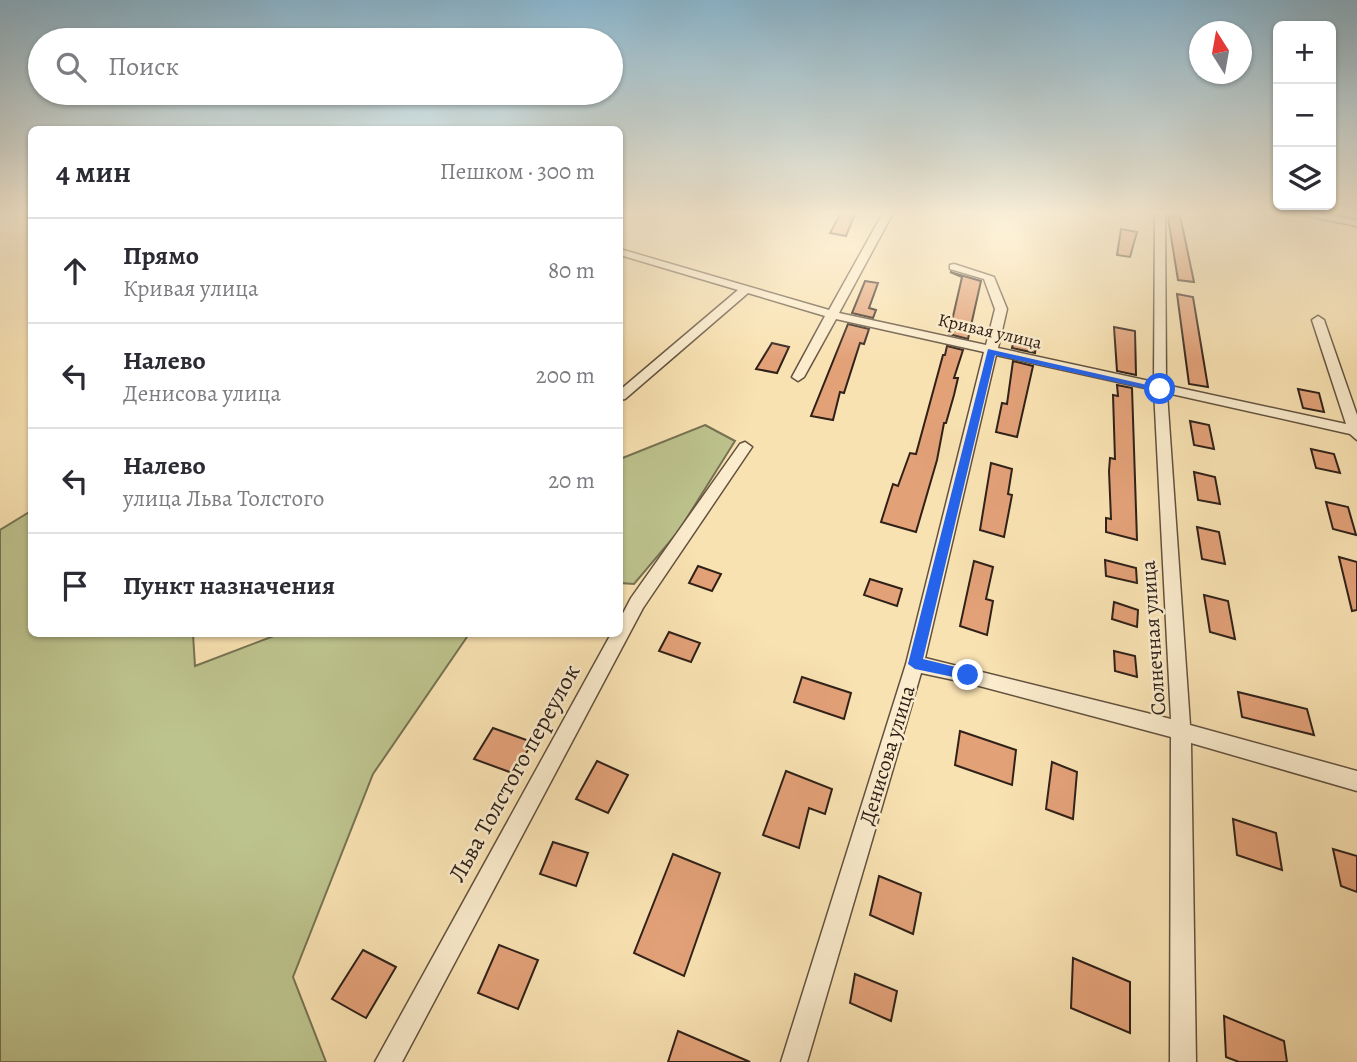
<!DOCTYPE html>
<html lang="ru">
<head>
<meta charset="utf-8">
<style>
	:root { --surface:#fff; --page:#f2f2f3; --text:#2b2b33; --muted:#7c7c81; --line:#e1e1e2 }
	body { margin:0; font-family:Alegreya,serif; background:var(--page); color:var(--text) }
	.controls { position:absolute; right:21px; top:21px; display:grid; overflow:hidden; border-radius:10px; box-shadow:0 2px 5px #0004 }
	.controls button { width:63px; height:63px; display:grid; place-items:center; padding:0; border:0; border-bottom:2px solid var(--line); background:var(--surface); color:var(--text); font:35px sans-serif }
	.compass { position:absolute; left:1189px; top:21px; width:63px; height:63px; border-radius:50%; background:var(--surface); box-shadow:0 2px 5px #0004; rotate:349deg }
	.stop { position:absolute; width:21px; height:21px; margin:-16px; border:5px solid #2563eb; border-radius:50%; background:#fff }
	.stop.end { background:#2563eb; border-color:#fff; box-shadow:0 2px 7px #0008 }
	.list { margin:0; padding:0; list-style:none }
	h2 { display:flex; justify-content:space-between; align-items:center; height:91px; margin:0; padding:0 28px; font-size:30px }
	h2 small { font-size:23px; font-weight:400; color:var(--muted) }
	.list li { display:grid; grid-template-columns:46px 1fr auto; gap:21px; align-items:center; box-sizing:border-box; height:105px; padding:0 28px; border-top:2px solid var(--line) }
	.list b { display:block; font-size:26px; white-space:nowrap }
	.list p { margin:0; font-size:23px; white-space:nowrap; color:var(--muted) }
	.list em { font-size:23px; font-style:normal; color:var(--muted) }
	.icon { flex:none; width:38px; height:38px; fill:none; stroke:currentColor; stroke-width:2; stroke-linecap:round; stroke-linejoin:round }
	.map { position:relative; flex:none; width:1357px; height:1062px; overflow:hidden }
	.search { position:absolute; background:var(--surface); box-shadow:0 2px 5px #0004; left:28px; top:28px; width:595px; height:77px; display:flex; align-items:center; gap:18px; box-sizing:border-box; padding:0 24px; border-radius:38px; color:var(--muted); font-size:26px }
	.panel { position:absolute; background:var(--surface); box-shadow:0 2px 5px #0004; left:28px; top:126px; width:595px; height:511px; border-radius:10px }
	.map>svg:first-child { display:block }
</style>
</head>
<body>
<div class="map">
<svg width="1357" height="1062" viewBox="0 0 1357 1062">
	<rect width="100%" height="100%" fill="#f9e2b2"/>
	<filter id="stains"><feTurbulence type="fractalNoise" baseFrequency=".00286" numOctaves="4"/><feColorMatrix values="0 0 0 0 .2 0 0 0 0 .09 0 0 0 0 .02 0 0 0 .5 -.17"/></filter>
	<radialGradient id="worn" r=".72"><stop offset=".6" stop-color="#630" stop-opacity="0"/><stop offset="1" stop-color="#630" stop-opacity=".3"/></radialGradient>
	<g fill="#bdc38d" stroke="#767253" stroke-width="2">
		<path d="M705,425L735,441L678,532L634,584L620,583V459Z"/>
		<path d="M31,511L32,634H193L195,666L279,634H469L373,774L293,977L326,1062H0V530Z"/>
	</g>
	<g fill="#e3a178" stroke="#2f2119" stroke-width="2">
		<path d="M842,211H856L846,236L830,233Z"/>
		<path d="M1180,215L1194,282L1178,280L1168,218Z"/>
		<path d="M1121,229L1137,232L1130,257L1117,255Z"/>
		<path d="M950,272L981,281L968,339L949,334L962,277Z"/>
		<path d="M865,281L878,283L869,308L876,310L873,318L852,313Z"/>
		<path d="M1177,294L1193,297L1208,387L1189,384Z"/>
		<path d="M848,324L869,329L864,344L860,343L844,393L840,392L833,420L811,416Z"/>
		<path d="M1114,327L1135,331L1136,375L1117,371Z"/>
		<path d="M1015,336L1037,340L1035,353L1012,348Z"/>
		<path d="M772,343L789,347L777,373L756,369Z"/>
		<path d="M947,346L963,350L954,378H958L954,395L946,423H944L937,460L916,532L881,522L893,484L898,486L910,453L916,454L943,355H945Z"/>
		<path d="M1013,361L1033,366L1017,437L996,432L1002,403L1007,404Z"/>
		<path d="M1117,385L1132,388L1137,540L1106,532V518L1111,519L1109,471L1110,458L1115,459L1113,395L1118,396Z"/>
		<path d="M1298,389L1319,393L1324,412L1303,408Z"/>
		<path d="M1190,421L1209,425L1214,449L1194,445Z"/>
		<path d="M1311,449L1334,454L1340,473L1316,468Z"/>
		<path d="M991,463L1012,469L1008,494L1012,495L1004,537L980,530Z"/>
		<path d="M1194,472L1215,477L1220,504L1198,500Z"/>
		<path d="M1326,502L1348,507L1356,535L1333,529Z"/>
		<path d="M1197,527L1219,532L1225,564L1202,559Z"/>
		<path d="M1339,557L1357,562V610L1352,611Z"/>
		<path d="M1105,560L1136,568L1137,583L1106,576Z"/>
		<path d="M974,561L993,567L986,599L993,601L987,635L960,626Z"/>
		<path d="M698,566L721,574L712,591L689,583Z"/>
		<path d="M870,579L902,589L897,606L864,595Z"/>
		<path d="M1204,595L1228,601L1235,639L1210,632Z"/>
		<path d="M1114,602L1138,610L1137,627L1112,619Z"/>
		<path d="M669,632L700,643L691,662L659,651Z"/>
		<path d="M1114,651L1135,656L1137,677L1115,671Z"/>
		<path d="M802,677L851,693L844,719L794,702Z"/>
		<path d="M1238,692L1307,709L1314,735L1242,717Z"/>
		<path d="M493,728L532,742L515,774L474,759Z"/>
		<path d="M960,731L1016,750L1012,785L955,765Z"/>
		<path d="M597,761L628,775L608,813L576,799Z"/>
		<path d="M1052,762L1077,772L1073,819L1046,809Z"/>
		<path d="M786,771L832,789L825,814L809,808L799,848L763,835Z"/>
		<path d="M1233,819L1276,833L1282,870L1237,855Z"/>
		<path d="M553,842L588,853L576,886L540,874Z"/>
		<path d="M1333,849L1357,856V892L1341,886Z"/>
		<path d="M673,854L720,873L684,976L634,953Z"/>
		<path d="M879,876L921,893L913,934L870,915Z"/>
		<path d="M499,945L538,960L518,1009L478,993Z"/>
		<path d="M363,950L396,967L366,1018L332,999Z"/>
		<path d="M1073,958L1130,982V1033L1071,1008Z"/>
		<path d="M855,974L897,991L891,1021L850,1003Z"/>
		<path d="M1224,1016L1284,1041L1287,1062H1239L1226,1057Z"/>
		<path d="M678,1031L750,1062H668Z"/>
	</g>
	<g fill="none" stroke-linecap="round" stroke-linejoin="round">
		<defs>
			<g id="minor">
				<path d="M884,211H894L839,313L986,345L995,309L984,279L950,269V265L954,264L994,277L1007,309L998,348L1154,382L1155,211H1165L1166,385L1346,424L1312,320L1318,316L1324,320L1357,415V440L1350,434L1167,393L1190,725L1357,771V791L1191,743L1196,1062H1170L1171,737L968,683L921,673L807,1062H781L906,664L984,352L836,319L804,377L798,381L792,377L825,316L748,293L625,399L620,400V390L738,290L620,255V249L829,310ZM996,355L1154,390L1171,719L925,658Z"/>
				<path d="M1283,211H1307L1357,220V226Z"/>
				<path d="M745,442L752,447L643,608L402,1062H375L611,634H620V619L631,598L740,444Z"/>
			</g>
		</defs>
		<use href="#minor" stroke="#62513f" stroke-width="3"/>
		<use href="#minor" fill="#fbeccd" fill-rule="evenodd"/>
	</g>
	<linearGradient id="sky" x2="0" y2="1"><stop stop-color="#8ab8d2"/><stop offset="0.59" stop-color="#fcf2dc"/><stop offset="1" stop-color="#fcf2dc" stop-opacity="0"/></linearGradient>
	<rect width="1357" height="360" fill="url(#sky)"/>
	<path fill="#2563eb" d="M988,349L1165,389L1160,392L995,355L923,659L972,671V679L968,680L915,669L908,664Z"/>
	<g text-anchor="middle" stroke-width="5" stroke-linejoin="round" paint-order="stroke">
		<g font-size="18" fill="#2f2119" stroke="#fbeccd">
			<text transform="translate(990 331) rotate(13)" y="6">Кривая улица</text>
		</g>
		<g font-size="21" fill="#2f2119" stroke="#fbeccd">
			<text transform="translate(1153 638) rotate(-94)" y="7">Солнечная улица</text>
			<text transform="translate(887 755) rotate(-73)" y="7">Денисова улица</text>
		</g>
		<g font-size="24" fill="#2f2119" stroke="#fbeccd">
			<text transform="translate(514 773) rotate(-61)" y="8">Льва Толстого переулок</text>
		</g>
	</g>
	<rect width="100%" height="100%" filter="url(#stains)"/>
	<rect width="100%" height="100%" fill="url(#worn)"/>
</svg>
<div class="controls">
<button>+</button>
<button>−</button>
<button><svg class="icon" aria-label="layers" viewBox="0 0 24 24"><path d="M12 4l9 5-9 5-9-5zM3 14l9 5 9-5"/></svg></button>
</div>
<svg class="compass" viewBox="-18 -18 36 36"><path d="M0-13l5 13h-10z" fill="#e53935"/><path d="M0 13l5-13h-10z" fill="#7c7c81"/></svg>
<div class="stop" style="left:1160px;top:389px"></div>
<div class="stop end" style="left:968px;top:675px"></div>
<div class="search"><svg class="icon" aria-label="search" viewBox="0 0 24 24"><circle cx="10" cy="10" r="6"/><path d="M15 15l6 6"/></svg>Поиск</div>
<section class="panel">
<h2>4 мин<small>Пешком · 300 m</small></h2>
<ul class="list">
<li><svg class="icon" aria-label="ahead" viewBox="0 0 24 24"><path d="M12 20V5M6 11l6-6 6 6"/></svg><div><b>Прямо</b><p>Кривая улица</p></div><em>80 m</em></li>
<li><svg class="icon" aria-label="left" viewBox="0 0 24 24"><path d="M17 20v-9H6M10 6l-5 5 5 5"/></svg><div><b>Налево</b><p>Денисова улица</p></div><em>200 m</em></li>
<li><svg class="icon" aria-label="left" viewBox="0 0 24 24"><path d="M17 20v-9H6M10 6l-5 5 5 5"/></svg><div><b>Налево</b><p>улица Льва Толстого</p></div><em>20 m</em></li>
<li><svg class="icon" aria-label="arrive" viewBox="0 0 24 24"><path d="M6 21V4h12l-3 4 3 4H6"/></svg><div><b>Пункт назначения</b></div></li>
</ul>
</section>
</div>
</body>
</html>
